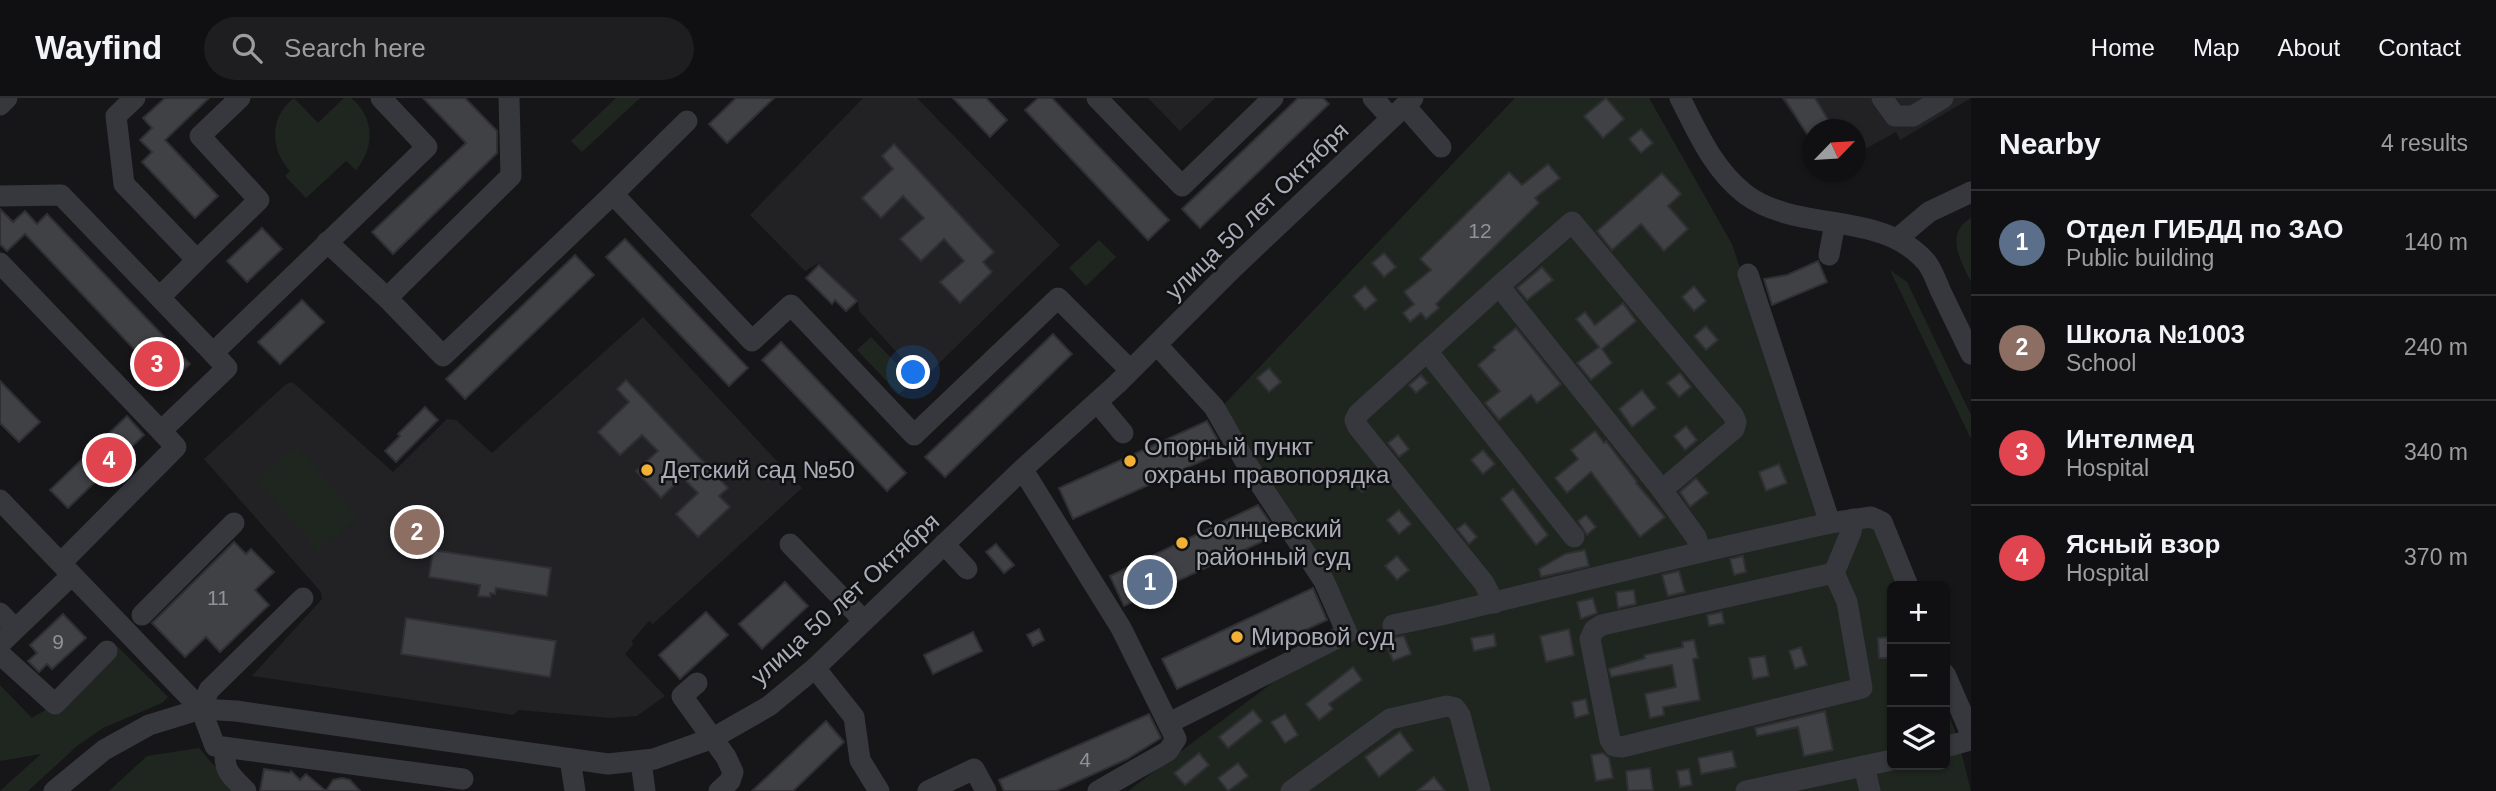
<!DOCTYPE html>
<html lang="en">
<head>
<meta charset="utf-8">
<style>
	:root { --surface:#101012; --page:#1e1e20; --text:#f1f3f6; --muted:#9c9d9f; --line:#303032; --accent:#f2b134 }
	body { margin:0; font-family:Helvetica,sans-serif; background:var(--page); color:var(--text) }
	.controls { position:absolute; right:21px; bottom:21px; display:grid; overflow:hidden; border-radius:10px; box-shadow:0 2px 5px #0004 }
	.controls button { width:63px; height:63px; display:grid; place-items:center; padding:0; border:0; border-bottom:2px solid var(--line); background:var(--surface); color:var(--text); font:35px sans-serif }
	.compass { position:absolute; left:1803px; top:21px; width:63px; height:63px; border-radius:50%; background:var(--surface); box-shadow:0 2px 5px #0004; rotate:65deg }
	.you { position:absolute; left:914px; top:275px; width:24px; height:24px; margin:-18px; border:5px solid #fff; border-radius:50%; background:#1a73e8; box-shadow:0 0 0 10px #1a73e833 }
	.badge { display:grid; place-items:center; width:46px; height:46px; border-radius:50%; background:var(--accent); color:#fff; font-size:23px; font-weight:700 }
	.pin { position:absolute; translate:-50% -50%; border:4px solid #fff; box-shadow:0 2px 7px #0006 }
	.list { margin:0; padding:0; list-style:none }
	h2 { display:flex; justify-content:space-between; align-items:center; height:91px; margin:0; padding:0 28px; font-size:30px }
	h2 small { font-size:23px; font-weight:400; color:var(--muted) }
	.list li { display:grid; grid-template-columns:46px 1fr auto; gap:21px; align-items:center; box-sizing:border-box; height:105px; padding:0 28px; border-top:2px solid var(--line) }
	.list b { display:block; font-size:26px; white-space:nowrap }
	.list p { margin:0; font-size:23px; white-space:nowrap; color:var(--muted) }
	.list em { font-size:23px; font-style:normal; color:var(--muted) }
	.icon { flex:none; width:38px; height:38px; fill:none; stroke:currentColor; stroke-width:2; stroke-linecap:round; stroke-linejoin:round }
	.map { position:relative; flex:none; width:1971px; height:693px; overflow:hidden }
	header { display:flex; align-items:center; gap:42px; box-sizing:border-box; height:98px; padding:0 35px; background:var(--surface); border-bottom:2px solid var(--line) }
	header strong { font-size:33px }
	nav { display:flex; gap:38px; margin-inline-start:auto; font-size:24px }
	.search { width:490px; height:63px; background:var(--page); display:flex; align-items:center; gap:18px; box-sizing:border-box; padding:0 24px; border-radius:38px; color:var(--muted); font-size:26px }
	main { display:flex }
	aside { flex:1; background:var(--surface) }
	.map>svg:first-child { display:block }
</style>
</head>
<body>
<header>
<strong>Wayfind</strong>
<div class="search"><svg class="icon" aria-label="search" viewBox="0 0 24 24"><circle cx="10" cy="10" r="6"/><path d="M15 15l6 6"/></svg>Search here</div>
<nav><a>Home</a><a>Map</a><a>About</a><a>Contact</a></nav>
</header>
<main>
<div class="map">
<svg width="1971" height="693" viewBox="0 0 1971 693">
	<rect width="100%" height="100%" fill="#161618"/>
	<g fill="#222225">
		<path d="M863,0H917L1060,147L922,282L859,213L858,203L819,165L805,173L750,117Z"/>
		<path d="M1148,0H1215L1180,33Z"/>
		<path d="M1781,0H1971L1900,42L1896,34L1856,56V32H1814L1813,46Z"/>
		<path d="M643,219L802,390L653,526L649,523L632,543L633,547L625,556L665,598L637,618L610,620L519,612L513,617L252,578L322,501L321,494L204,361L285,287L291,284L296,287L393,374L447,321L456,322L492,355Z"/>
	</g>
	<g fill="#1e261f">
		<path d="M294,0L318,25L344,0H351C375,19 375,50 356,72L346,63L306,100L285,78L290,73C270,51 269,19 294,0Z"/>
		<path d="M616,0H640L582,54L571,43Z"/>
		<path d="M1515,0H1649L1732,146L1827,428L1879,424L1902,488H1892V667H1945V605L1959,645L1971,693H1128L1348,528L1215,316Z"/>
		<path d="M1971,120V184C1961,163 1944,136 1971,120Z"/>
		<path d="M1099,142L1116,159L1086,188L1069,170Z"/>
		<path d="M1890,172L1907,184L1971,317V341Z"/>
		<path d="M871,239L913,283L899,296L857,252Z"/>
		<path d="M297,348L358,419L318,453L257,382Z"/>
		<path d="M117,548L168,599L162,605L103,630L77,648L28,693H0L41,656L0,663V587L32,620L55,606Z"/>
		<path d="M199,650L236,693H109L147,658Z"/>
	</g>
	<g fill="#404145" stroke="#303034" stroke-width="2">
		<path d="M165,0H209L165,42L218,98L195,120L142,64L152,54L140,42L152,30L143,20Z"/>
		<path d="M423,0H465L497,33V55L393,156L372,134L466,45Z"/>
		<path d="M736,0H774L727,45L709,26Z"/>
		<path d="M953,0H986L1007,22L990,39Z"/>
		<path d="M1038,0H1052L1169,122L1148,142L1025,12Z"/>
		<path d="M1298,0H1323L1329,6L1200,130L1182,111Z"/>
		<path d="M1606,0L1624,21L1603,40L1584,18Z"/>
		<path d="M1784,0H1815L1830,25L1820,32H1814V36L1809,39Z"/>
		<path d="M1641,31L1653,45L1641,55L1629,41Z"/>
		<path d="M894,46L994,154L983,164L992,174L960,205L940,184L964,163L944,141L921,163L900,141L924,120L903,98L881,120L862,100L893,71L882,58Z"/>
		<path d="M1548,66L1560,80L1535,100L1539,105L1436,206L1439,210L1426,221L1421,215L1410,224L1403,215L1414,206L1404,194L1431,172L1420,161L1509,74L1522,87Z"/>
		<path d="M1662,75L1681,96L1668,108L1688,131L1664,153L1641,126L1612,152L1597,133Z"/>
		<path d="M0,111L13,124L25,113L37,126L47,116L190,266L168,287L25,136L7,153L0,146Z"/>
		<path d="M262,130L282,151L247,184L227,163Z"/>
		<path d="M625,141L748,270L729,288L606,159Z"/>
		<path d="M1384,155L1396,169L1384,179L1372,165Z"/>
		<path d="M575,157L594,177L465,301L446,281Z"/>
		<path d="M1818,163L1827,184L1772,207L1764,181L1787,177Z"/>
		<path d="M819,167L857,203L846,213L835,202L832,206L806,180Z"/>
		<path d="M1542,169L1553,182L1527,202L1517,190Z"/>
		<path d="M1365,188L1377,202L1365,212L1353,198Z"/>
		<path d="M1694,188L1706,203L1694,213L1682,199Z"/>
		<path d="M302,202L324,224L280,266L258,244Z"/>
		<path d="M1623,205L1636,223L1602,251L1612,265L1591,282L1577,265L1599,249L1576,221L1585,214L1595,227Z"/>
		<path d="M1706,228L1718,242L1706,252L1694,238Z"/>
		<path d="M1516,230L1561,286L1537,305L1531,297L1499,322L1485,305L1500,293L1478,267L1495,252L1493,249Z"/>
		<path d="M1053,236L1072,256L945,379L925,359Z"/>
		<path d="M781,244L906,375L887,393L762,262Z"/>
		<path d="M1269,270L1281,284L1269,294L1257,280Z"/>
		<path d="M1680,275L1691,289L1679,299L1667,285Z"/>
		<path d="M1421,277L1428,285L1416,295L1409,287Z"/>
		<path d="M626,282L728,390L719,398L730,409L698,439L676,416L698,395L682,379L661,400L636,373L658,353L642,337L620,357L598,334L629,304L617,291Z"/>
		<path d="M0,283L40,324L19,344L0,325Z"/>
		<path d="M1642,292L1656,310L1632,329L1619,311Z"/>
		<path d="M425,309L438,322L396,364L385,353L400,338L398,336Z"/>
		<path d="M127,318L144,337L68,410L50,392Z"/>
		<path d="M1207,323L1224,353L1073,421L1059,390Z"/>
		<path d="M1686,328L1697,342L1685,352L1674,338Z"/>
		<path d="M1595,333L1604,345L1606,343L1637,384L1636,385L1665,419L1640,439L1591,374L1567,395L1555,380L1578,361L1571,352Z"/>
		<path d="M1398,337L1409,351L1399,359L1388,345Z"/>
		<path d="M1483,352L1495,366L1483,376L1471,362Z"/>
		<path d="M1779,366L1787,385L1766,393L1759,374Z"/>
		<path d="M1362,370L1374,384L1362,394L1350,380Z"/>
		<path d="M1696,380L1708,395L1690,409L1680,394Z"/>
		<path d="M1513,391L1548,437L1536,447L1501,401Z"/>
		<path d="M1258,407L1278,436L1124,508L1110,478Z"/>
		<path d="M1399,412L1411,426L1399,436L1387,422Z"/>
		<path d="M1586,417L1596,429L1587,437L1578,423Z"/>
		<path d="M1465,425L1477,439L1469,446L1457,431Z"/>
		<path d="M234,444L246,456L251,451L274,474L255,492L269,507L220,554L206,539L185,559L152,525Z"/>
		<path d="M996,446L1014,467L1004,475L986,454Z"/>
		<path d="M433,452L551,470L547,498L496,490L495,496L490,495V499L478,498L480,487L429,479Z"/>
		<path d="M1585,452L1589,468L1541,479L1539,471L1565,456Z"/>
		<path d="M1397,458L1409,472L1397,482L1385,468Z"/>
		<path d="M1743,458L1746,474L1734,477L1730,461Z"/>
		<path d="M1679,473L1685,494L1668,498L1662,477Z"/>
		<path d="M785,484L808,508L762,551L739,526Z"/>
		<path d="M1313,490L1327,522L1177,591L1162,561Z"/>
		<path d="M1634,492L1636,506L1618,510L1616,494Z"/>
		<path d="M1593,500L1597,515L1581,521L1577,504Z"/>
		<path d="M706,514L728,537L680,581L659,557Z"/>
		<path d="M1722,514L1724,525L1709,528L1707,517Z"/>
		<path d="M63,516L86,540L52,571L47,566L39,574L28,563L37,555L30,547Z"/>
		<path d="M406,520L556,543L550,579L401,556Z"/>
		<path d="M1039,531L1044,542L1033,548L1027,537Z"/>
		<path d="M1569,531L1574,557L1546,564L1540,538Z"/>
		<path d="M973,534L982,553L933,576L924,557Z"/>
		<path d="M1494,536L1496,548L1474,553L1471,540Z"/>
		<path d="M1404,538L1411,556L1393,563L1384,541Z"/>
		<path d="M1892,539V560H1879L1878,540Z"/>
		<path d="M1694,542L1698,560L1693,561L1700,602L1663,609L1664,617L1650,620L1645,596L1676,589L1672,567L1611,579L1609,571L1645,560L1644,557L1683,549L1682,544Z"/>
		<path d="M1801,549L1807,567L1795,571L1789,553Z"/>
		<path d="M1765,558L1769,578L1753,581L1749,560Z"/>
		<path d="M1353,569L1362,582L1329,606L1333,611L1319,622L1306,606Z"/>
		<path d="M1586,601L1589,616L1575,620L1572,604Z"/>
		<path d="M1253,612L1262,623L1228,650L1219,639Z"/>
		<path d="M1825,613L1833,652L1804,658L1798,629L1757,638L1755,630Z"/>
		<path d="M1149,616L1161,640L1127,661L1056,693H1004L999,682Z"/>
		<path d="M1285,616L1298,637L1285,645L1271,624Z"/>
		<path d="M826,623L844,644L793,693H752Z"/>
		<path d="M1400,634L1413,652L1379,679L1365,659Z"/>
		<path d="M1732,653L1736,669L1701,676L1698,660Z"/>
		<path d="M1199,655L1209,667L1185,687L1174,675Z"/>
		<path d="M1603,655L1609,660L1613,680L1596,683L1591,657Z"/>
		<path d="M1238,665L1248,678L1228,693L1218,680Z"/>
		<path d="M1650,670L1653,692L1628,693L1626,673Z"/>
		<path d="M264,671L290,675L291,673L300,682L306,676L326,693L333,682L342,680L350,682L360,693H260Z"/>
		<path d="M1689,671L1692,687L1680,689L1677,673Z"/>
		<path d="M1434,679L1445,693H1417Z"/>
	</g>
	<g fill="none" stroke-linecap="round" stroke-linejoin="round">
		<g stroke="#37383d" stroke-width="21">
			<path d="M135,0L116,18L124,86L197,162L259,102L200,38L240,0"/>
			<path d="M1097,0L1182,88L1273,0"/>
			<path d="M1373,0L1391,20"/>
			<path d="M1680,0C1698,35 1713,71 1745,96C1798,136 1882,111 1927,165C1933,173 1937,185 1941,194C1951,215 1961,235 1971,256"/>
			<path d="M1882,0L1895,18H1913L1943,0"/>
			<path d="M0,7L7,0"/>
			<path d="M1405,8L1441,49"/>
			<path d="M613,96L687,23"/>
			<path d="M0,98L61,97L213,255"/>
			<path d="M1897,141L1929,114L1971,94"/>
			<path d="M327,144L387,200L511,78L509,0"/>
			<path d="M1829,157L1835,125"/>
			<path d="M0,165L161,333"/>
			<path d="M1748,176L1830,425"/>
			<path d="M1499,188L1572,124L1733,317L1736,324L1734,331L1662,392"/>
			<path d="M160,199L197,162"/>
			<path d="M387,200L443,258L613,96L752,243L791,207L914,337L1058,200L1130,272"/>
			<path d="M1157,247L1214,309L1245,363L1324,483L1347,535L1169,625"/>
			<path d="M1427,253L1574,439"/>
			<path d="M1097,304L1123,335"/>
			<path d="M1023,372L1121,530L1176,641L1168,653L1098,693"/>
			<path d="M0,402L201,611L215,648L463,681"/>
			<path d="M790,446L864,523"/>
			<path d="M944,446L967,471"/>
			<path d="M61,465L176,349L161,333L227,270L213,255L427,49L381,0"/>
			<path d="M1834,475L1602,527L1594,532L1590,541L1610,642L1614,648L1622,649L1862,590L1847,504L1834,475L1851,434L1853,421"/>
			<path d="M1494,505L1484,485L1358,329L1355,322L1358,316L1499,188L1662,392L1696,439L1701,454"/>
			<path d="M0,515L15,531"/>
			<path d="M142,517L234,425"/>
			<path d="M1393,527L1441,517L1701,454L1830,425L1871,419L1882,424L1908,488"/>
			<path d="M0,546L72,477"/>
			<path d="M0,556L55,606L107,553"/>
			<path d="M815,570L854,619L860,662L879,693"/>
			<path d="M1945,576L1971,636"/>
			<path d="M697,585L682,598L726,659L733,674L730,683L719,693"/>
			<path d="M201,611L209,592L303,500"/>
			<path d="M1945,649L1971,642"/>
			<path d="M226,651C222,673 232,678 246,693"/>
			<path d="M570,661L575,693"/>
			<path d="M641,664L645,693"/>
			<path d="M1864,668L1870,693"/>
			<path d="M54,693L104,652L149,627L201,611L236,613L608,666L654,661L713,640L769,608L815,570L1026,368L1117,286L1233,170L1413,0"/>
			<path d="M928,693L974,671L986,693"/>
			<path d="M1291,693L1390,621L1447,608L1455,610L1460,617L1480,693"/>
			<path d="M1746,693L1892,662"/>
		</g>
	</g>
	<g fill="#f2b134" stroke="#111113" stroke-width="2.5">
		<circle cx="1130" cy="363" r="7"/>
		<circle cx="647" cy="372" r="7"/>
		<circle cx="1182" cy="445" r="7"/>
		<circle cx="1237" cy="539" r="7"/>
	</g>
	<g text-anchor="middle" stroke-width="5" stroke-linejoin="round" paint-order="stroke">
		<g font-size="21" fill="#8e929b">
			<text x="1480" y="140">12</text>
			<text x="218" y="507">11</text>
			<text x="58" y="551">9</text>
			<text x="1085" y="669">4</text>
		</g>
		<g font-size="24" fill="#a8adb8" stroke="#111113">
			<text transform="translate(1257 113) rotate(-44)" y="8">улица 50 лет Октября</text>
			<text transform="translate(845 501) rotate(-42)" y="8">улица 50 лет Октября</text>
		</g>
		<g font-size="24" fill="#a8adb8" stroke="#111113" text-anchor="start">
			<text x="1144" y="357">Опорный пункт<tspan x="1144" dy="28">охраны правопорядка</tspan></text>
			<text x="661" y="380">Детский сад №50</text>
			<text x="1196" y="439">Солнцевский<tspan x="1196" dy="28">районный суд</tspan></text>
			<text x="1251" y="547">Мировой суд</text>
		</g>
	</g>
</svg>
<div class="controls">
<button>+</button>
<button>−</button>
<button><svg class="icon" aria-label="layers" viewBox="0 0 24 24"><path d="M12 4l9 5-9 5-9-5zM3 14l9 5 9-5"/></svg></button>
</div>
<svg class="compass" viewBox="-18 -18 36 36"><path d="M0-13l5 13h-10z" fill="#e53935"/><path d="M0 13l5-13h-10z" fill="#9c9d9f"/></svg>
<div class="you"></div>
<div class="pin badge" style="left:1150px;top:484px;background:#5c6f8a">1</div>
<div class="pin badge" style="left:417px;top:434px;background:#8d6e63">2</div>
<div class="pin badge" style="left:157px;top:266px;background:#e0444e">3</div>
<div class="pin badge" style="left:109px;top:362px;background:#e0444e">4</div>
</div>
<aside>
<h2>Nearby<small>4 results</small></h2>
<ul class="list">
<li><span class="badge" style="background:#5c6f8a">1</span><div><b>Отдел ГИБДД по ЗАО</b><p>Public building</p></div><em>140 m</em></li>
<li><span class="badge" style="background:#8d6e63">2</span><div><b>Школа №1003</b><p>School</p></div><em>240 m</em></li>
<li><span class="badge" style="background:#e0444e">3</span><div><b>Интелмед</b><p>Hospital</p></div><em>340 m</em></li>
<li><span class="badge" style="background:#e0444e">4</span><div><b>Ясный взор</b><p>Hospital</p></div><em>370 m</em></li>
</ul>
</aside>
</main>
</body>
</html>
